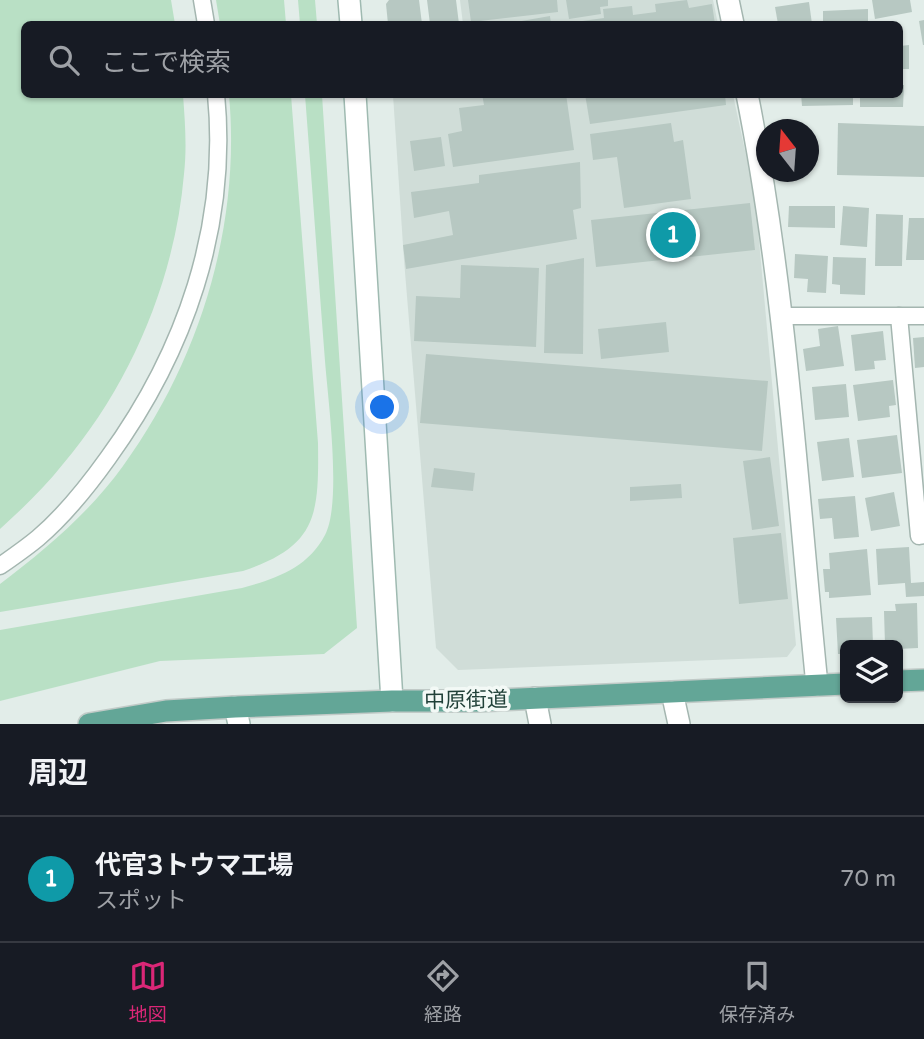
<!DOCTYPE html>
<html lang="ja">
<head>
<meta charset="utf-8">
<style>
	:root { --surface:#171b24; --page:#242831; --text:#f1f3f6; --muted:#9ea1a6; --line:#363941; --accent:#db2777 }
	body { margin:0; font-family:"Varela Round","Noto Sans JP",sans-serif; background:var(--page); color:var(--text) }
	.controls { position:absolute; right:21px; bottom:21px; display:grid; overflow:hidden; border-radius:10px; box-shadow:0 2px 5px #0004 }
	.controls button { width:63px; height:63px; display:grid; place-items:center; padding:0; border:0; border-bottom:2px solid var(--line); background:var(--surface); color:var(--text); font:35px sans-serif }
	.compass { position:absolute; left:756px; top:119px; width:63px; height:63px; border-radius:50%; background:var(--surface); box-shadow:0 2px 5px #0004; rotate:343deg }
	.you { position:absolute; left:383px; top:408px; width:24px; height:24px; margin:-18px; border:5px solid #fff; border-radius:50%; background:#1a73e8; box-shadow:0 0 0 10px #1a73e833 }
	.badge { display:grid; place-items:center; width:46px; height:46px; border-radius:50%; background:var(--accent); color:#fff; font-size:23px; font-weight:700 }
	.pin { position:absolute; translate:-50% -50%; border:4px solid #fff; box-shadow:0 2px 7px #0006 }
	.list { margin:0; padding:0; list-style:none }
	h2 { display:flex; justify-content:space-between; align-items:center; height:91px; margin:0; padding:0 28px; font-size:30px }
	h2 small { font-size:23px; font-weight:400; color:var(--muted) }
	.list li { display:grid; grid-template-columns:46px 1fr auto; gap:21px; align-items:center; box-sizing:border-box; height:126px; padding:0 28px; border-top:2px solid var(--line) }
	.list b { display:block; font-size:26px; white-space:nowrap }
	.list p { margin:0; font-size:23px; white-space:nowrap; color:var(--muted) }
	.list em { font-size:23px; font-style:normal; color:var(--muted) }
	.icon { flex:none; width:38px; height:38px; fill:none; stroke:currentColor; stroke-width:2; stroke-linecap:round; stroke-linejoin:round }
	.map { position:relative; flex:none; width:924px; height:724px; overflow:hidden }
	.search { position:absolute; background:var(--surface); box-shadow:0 2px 5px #0004; left:21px; right:21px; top:21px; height:77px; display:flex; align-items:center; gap:18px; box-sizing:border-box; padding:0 24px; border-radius:10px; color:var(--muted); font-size:26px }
	.sheet { height:217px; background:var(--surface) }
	nav { display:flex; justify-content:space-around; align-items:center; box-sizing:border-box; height:98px; border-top:2px solid var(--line); background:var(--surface); font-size:19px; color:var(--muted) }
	nav a { display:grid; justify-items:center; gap:4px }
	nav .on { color:var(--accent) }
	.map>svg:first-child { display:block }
</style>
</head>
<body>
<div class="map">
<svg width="924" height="724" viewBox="0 0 924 724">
	<rect width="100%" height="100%" fill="#e2ede9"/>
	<g fill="#d0ddd8">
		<path d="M460,0H713L718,24H463Z"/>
		<path d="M393,95H733L755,197L796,645L787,657L458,670L436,648L404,260Z"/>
	</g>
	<g fill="#b9e0c5">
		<path d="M0,0H171L175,24H24V94L183,95C185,121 187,148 184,174C175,279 131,384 63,464C44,488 22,509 0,529Z"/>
		<path d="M216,0H284L286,24H220Z"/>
		<path d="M298,0H315L317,24H300Z"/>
		<path d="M229,95H291L318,443C319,516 317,546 243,571L0,612V584C45,550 90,512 123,466C200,360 241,225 229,95Z"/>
		<path d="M305,95H322L357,628L324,654L160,661L0,701V630L242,588C275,579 308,568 325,535C342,503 328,400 325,361C318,272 312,183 305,95Z"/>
	</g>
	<g fill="#b7c8c2">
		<path d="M389,0H419L422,24H388L386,4Z"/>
		<path d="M427,0H456L459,24H430Z"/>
		<path d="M468,0H557L558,12L471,22Z"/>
		<path d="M566,0H608V6L600,7L601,14L569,19Z"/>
		<path d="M687,0L689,8L712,4L715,24H576L575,22L604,18L603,9L632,6L633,15L656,12L655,4Z"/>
		<path d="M872,0H910L912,12L875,19Z"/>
		<path d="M809,2L812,24H778L775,7Z"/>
		<path d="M868,9V24H823V11Z"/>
		<path d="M550,16L551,24H510V23Z"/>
		<path d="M924,20V45H923L919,21Z"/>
		<path d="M909,45V69H900V46Z"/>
		<path d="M900,85H904L903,107H860V94H900Z"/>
		<path d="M482,94H566L574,150L453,167L448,134L462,131L459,108L484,105Z"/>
		<path d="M585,94H725L726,105L590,124Z"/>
		<path d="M801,94H853V105L802,106Z"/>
		<path d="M671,123L674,142L683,140L691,199L624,208L617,157L593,160L590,134Z"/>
		<path d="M838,123L924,126V177L837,175Z"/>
		<path d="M441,137L445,166L414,171L410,141Z"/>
		<path d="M580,162L581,208L573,210L577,239L406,269L403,245L453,235L449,211L414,218L411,192L479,183V175Z"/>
		<path d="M750,203L755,250L596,267L591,220Z"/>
		<path d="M789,206H835V228L788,227Z"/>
		<path d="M843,206L869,208L867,247L840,245Z"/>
		<path d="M876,214L903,215L902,266H875Z"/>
		<path d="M909,218H924V260H906Z"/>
		<path d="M795,254L828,256L826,293L807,292L808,279L794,278Z"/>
		<path d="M833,257L866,258L865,295L840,294V285L832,284Z"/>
		<path d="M584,258L583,354L544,353L546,265Z"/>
		<path d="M461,265L539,268L536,347L414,341L416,296L460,298Z"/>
		<path d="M666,322L669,352L601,359L598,329Z"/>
		<path d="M838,326L844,366L806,371L803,349L820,346L818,329Z"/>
		<path d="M883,331L886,360L874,361L875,369L855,371L851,335Z"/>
		<path d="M924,337V367L915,368L913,338Z"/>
		<path d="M426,354L768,381L762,451L420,423Z"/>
		<path d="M893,380L896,405L889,406L890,417L858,421L853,385Z"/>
		<path d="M846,384L849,417L815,420L812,387Z"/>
		<path d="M897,435L902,473L862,478L857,440Z"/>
		<path d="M849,438L854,477L822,481L817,442Z"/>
		<path d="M770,457L779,526L752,530L743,461Z"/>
		<path d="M434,468L475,473L473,491L431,487Z"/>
		<path d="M681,484L682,498L630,501V487Z"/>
		<path d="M894,492L900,526L871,531L865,498Z"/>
		<path d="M855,496L859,537L834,539L832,518L820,519L818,499Z"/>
		<path d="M781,533L788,599L739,604L733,538Z"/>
		<path d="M909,547L911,583L924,582V596L906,597L905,583L878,585L876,549Z"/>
		<path d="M867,549L871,595L829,598V592H825L823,569H830L829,553Z"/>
		<path d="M917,603L918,648L898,649V645H885L884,611H896L895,604Z"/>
		<path d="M872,617L873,645H845V654H838L836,618Z"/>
	</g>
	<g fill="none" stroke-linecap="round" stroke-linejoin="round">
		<defs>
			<g id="lane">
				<path d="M202,0L206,24"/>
				<path d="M781,316H924"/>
				<path d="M899,316L919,536L924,535"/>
				<path d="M0,566C13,557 26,548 38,538C65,515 88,486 108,458C185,352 229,226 216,94"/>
			</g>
			<g id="street">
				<path d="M728,0L733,24"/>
				<path d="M747,94C786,289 797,488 817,685"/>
				<path d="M672,692L679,724"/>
				<path d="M535,698L540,724"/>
			</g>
			<g id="secondary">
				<path d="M349,0L351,24"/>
				<path d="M355,94L392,701"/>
				<path d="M235,707L239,724"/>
			</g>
			<g id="primary">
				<path d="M898,681L924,680"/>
				<path d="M89,724L166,711L235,707L392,701H477L845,684"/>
			</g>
		</defs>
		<use href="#lane" stroke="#a4b6b0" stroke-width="19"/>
		<use href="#street" stroke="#a4b6b0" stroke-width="24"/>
		<use href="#secondary" stroke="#9fbab1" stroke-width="24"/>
		<use href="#primary" stroke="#c1cac7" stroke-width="24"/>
		<use href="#lane" stroke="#fff" stroke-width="16"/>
		<use href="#street" stroke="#fff" stroke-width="21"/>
		<use href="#secondary" stroke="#fff" stroke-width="21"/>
		<use href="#primary" stroke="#63a697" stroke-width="21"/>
	</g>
	<g text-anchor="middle" stroke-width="7" stroke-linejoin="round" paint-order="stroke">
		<g font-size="21" fill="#204038" stroke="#f3f9f6">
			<text transform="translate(466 700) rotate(-1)" y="7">中原街道</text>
		</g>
	</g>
</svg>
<div class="controls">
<button><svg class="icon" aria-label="layers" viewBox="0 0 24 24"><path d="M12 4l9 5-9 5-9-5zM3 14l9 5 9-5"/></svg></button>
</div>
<svg class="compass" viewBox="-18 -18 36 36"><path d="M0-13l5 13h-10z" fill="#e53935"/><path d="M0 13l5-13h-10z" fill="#9ea1a6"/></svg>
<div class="you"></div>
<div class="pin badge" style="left:673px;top:235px;background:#0f9aa8">1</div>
<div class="search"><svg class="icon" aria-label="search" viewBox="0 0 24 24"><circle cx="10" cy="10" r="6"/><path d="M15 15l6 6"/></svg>ここで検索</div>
</div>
<section class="sheet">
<h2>周辺<small></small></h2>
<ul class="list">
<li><span class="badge" style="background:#0f9aa8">1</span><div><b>代官3トウマ工場</b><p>スポット</p></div><em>70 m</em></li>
</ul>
</section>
<nav>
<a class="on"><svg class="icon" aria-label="map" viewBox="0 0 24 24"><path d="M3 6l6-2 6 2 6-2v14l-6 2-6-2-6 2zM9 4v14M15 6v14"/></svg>地図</a>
<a><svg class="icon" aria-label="directions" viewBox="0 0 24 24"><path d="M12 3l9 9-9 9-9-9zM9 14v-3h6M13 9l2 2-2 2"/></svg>経路</a>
<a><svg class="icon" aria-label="saved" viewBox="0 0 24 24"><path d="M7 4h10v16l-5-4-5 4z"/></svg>保存済み</a>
</nav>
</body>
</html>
